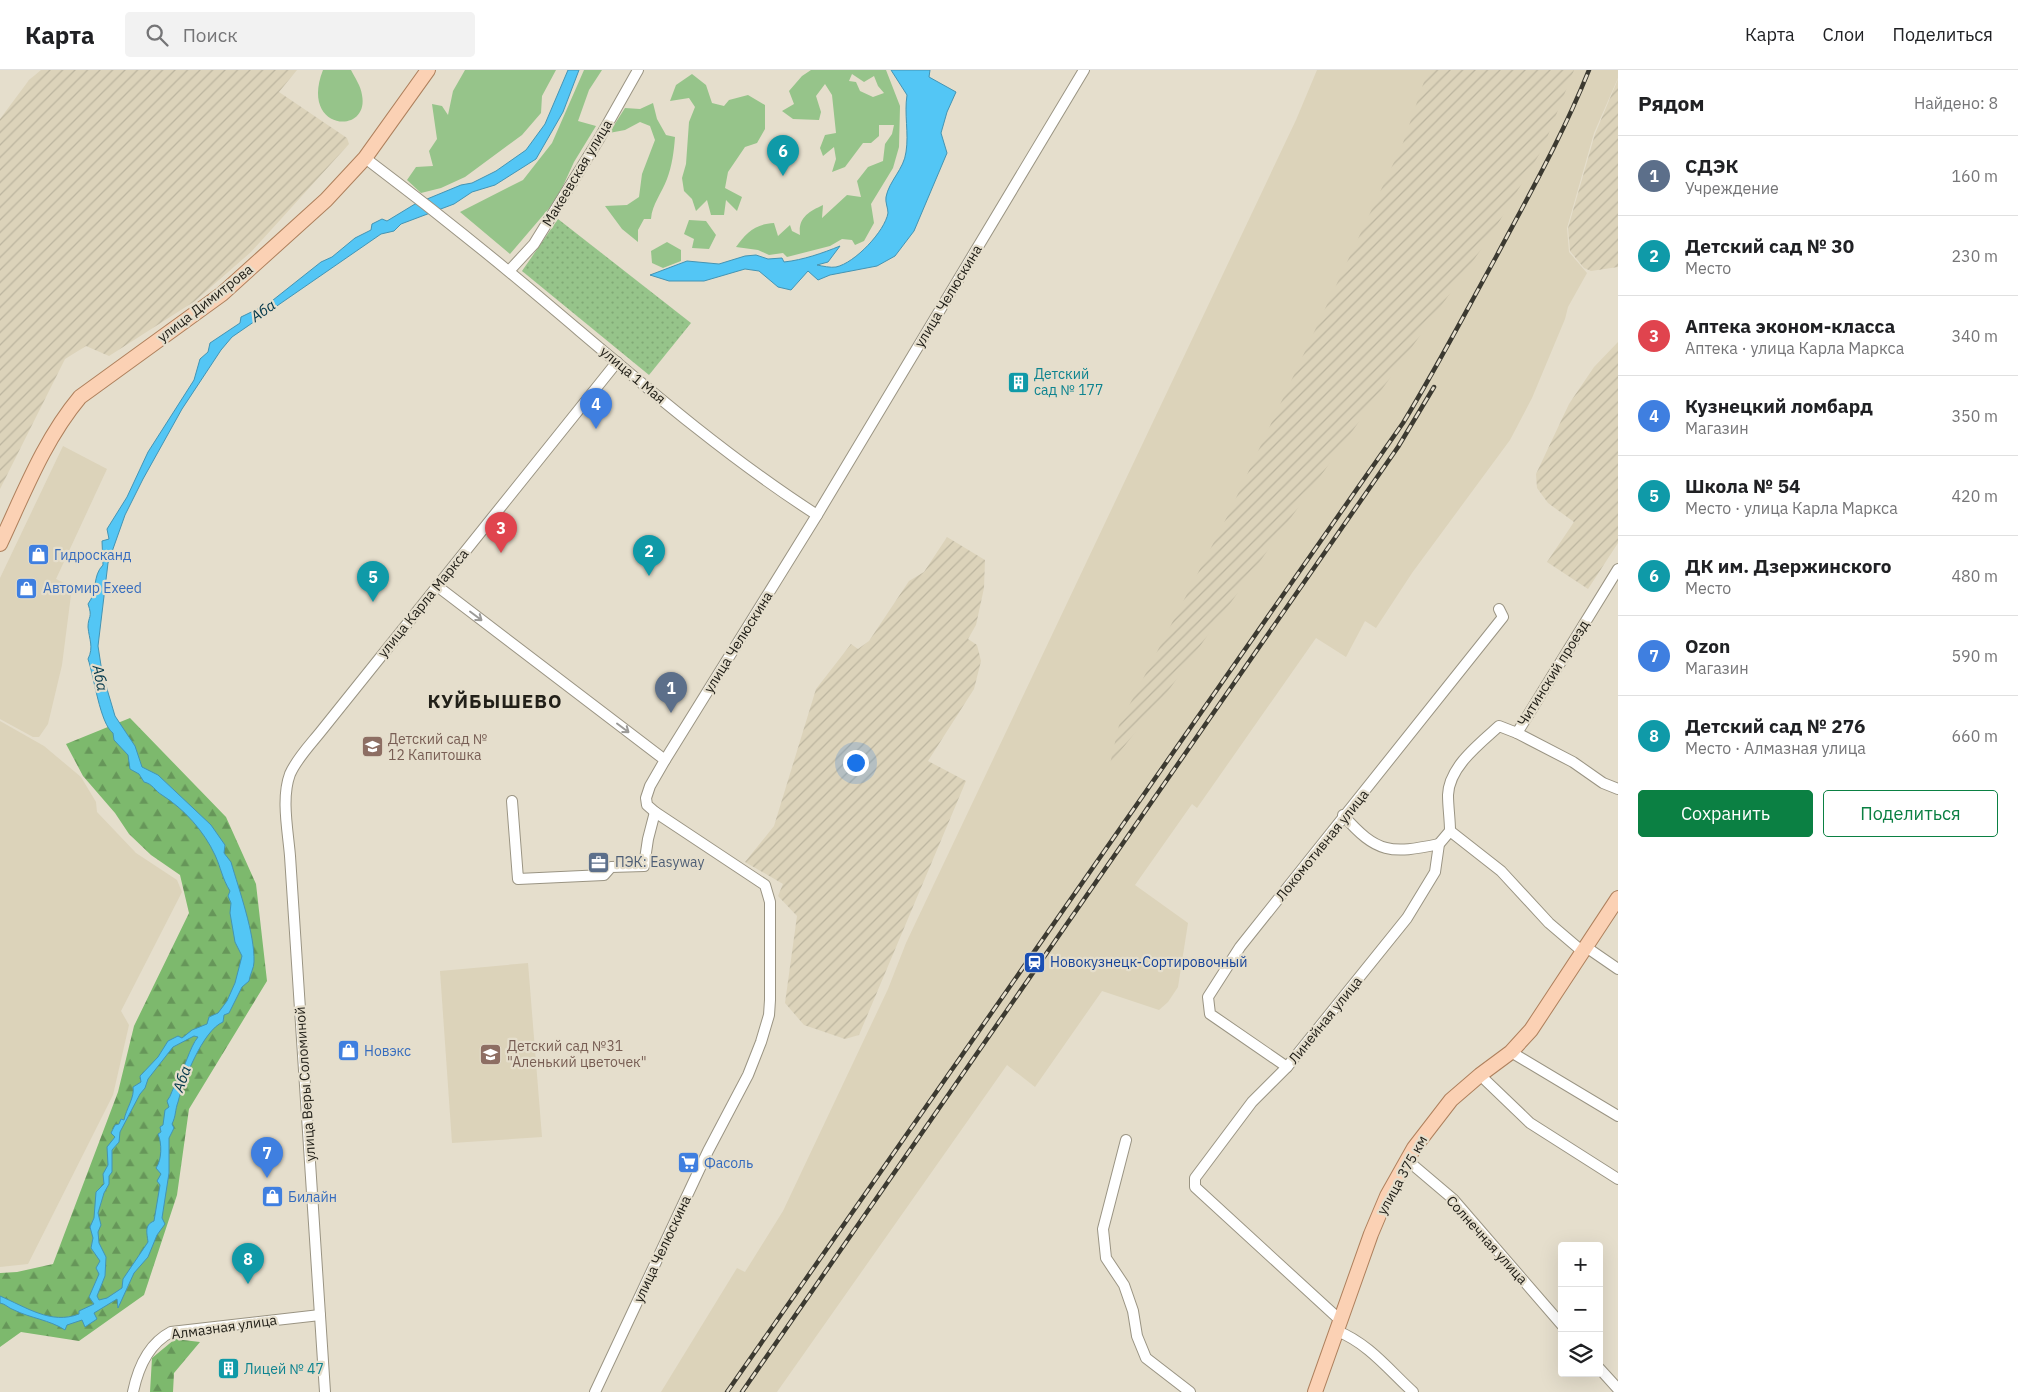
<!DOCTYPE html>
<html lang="ru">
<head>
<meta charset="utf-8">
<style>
	:root { --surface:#fff; --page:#f2f2f2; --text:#202124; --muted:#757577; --line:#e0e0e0; --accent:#0b8043 }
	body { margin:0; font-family:"IBM Plex Sans",sans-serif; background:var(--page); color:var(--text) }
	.controls { position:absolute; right:15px; bottom:15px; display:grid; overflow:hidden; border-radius:5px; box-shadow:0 5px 20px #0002 }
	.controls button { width:45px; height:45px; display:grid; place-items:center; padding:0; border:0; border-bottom:1px solid var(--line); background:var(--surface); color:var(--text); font:25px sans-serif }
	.you { position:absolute; left:855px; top:692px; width:18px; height:18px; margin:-12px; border:4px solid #fff; border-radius:50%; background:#1a73e8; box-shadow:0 0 0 8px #1a73e833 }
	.badge { display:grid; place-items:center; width:32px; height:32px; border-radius:50%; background:var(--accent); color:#fff; font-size:16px; font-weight:700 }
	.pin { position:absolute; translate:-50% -41px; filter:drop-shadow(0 1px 2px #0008) }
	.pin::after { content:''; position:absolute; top:26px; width:18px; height:15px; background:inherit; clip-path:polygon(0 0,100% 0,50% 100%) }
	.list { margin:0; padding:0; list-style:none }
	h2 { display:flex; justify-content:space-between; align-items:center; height:65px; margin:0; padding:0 20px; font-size:21px }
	h2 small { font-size:16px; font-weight:400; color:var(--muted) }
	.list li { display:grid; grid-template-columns:32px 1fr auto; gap:15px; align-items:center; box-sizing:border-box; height:80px; padding:0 20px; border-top:1px solid var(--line) }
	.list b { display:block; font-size:19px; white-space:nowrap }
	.list p { margin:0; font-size:16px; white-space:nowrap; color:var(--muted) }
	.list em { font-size:16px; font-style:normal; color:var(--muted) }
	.actions { display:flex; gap:10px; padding:15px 20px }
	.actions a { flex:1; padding:11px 0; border:1px solid var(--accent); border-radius:5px; text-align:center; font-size:18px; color:var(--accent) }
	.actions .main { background:var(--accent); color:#fff }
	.icon { flex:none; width:28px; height:28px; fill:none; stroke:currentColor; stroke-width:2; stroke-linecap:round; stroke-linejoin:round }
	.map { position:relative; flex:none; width:1618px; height:1322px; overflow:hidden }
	header { display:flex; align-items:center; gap:30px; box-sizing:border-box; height:70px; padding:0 25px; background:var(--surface); border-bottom:1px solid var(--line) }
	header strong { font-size:24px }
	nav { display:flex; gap:28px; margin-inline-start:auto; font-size:18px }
	.search { width:350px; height:45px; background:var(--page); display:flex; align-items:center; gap:12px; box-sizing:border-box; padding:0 18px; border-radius:5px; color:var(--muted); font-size:19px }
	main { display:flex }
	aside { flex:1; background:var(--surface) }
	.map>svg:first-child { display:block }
</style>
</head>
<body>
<header>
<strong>Карта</strong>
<div class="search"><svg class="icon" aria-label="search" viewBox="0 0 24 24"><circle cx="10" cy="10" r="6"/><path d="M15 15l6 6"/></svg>Поиск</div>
<nav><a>Карта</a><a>Слои</a><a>Поделиться</a></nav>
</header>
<main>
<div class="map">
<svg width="1618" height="1322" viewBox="0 0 1618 1322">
	<defs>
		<pattern id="industrial-furrows" width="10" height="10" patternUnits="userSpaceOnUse" patternTransform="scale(1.25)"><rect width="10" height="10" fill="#dcd3ba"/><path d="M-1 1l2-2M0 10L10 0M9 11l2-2" fill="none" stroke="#bcb59f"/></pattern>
		<pattern id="forest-firs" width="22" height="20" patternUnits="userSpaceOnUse" patternTransform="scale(1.25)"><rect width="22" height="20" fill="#7db96d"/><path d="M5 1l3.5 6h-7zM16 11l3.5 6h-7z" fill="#669659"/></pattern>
		<pattern id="park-dots" width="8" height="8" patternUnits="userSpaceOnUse" patternTransform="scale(1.25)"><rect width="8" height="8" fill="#96c48a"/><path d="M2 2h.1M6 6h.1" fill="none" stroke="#81a876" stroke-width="1.8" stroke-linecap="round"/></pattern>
	</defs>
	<rect width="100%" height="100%" fill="#e5decc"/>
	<g fill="#dcd3ba">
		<path d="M1317,0H1618V8L1594,63L1567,158L1569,182L1587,203L1568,237L1565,249L1532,328L1510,370L1412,503L1376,558L1365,551L1346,587L1316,568L1197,738L1192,734L1135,815L1188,853L1178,917L1168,932L1159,940L1102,921L1035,1017L1007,995L777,1322H661L737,1198L745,1202L783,1141L888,919L906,873L1296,50Z"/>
		<path d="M63,376L107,399L56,509L72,517L62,595L48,654L39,667H33L0,649V508Z"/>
		<path d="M0,651L44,676L81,707L96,732L97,742L136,783L177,810L182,822L121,941L129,955L113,1025L28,1194L0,1197Z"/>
		<path d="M528,893L542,1067L452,1073L440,901Z"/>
	</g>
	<g fill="url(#industrial-furrows)">
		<path d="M41,0H297L279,22L347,68L349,74L251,182L195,231L109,286L86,276L65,289L0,419V49L29,10Z"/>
		<path d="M1428,0H1574L1543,78L1490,167L1166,624L1110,694L1119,655L1228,445L1403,73Z"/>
		<path d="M1618,9V197L1591,201L1584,198L1570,181L1568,158L1595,64Z"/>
		<path d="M1618,272V473L1588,519L1547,492L1574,452L1548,433L1537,418L1536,404L1569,334L1594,297Z"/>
		<path d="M947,467L985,490L984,518L976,555L968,569L977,575L981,591L974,619L928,691L966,711L859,965L845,969L804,955L785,933L797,846L778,826L783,814L745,792L774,756L816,619L851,574L858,579L869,571L909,511L924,502Z"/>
	</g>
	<g fill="#96c48a" fill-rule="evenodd">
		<path d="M323,0H351C355,8 361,16 362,25C370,66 299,61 323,0Z"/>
		<path d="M465,0H556L542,26L541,43L522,65L465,107L441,118L421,123L407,110L416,97L433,96L429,81L437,69L432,34L442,36L448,45L453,21Z"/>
		<path d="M584,0H602L589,20L578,51L596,56L574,92L557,129L510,184L460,142L523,110L552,73Z"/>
		<path d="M811,0H886L900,36L899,77L893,98L871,134L874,153L864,171L855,175L852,170L842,169L830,176L787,187L783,183L769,185L758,180L736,177C746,163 755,154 774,153L778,166L790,155L792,161L800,165C798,148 808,142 823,135L822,148L847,125L861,127L857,111L868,97L883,91L885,74L892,64L894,55H879V66L871,73H863L845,97L832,102L836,89L834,77L823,86L820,78L825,65L836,63L832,25L825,14L816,26L821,42L819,50L793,49L782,41L794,34L789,21L802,6ZM852,4L864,12L874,6L878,16L884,23L873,27L860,21L856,12L849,11Z"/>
		<path d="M692,4L706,15L712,33L724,36L729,30L748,25L765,35V59L757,73L745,77L728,102L725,118L742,127L737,141L726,130L724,145H711L707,130L696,141L692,129L684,121L682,108L686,94L689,52L695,37L689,28L670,31L676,15Z"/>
		<path d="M653,33L657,49L666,65L675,67C674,81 672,96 667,109C662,123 652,134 651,149H644L638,160V172L622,159L605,136L627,135L639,127L642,104L655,70L650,56L640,52L625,60L609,63L625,38L640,39Z"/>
		<path d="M689,150L706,151L716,165L709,179L692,178L694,169L684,164Z"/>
		<path d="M667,172L681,180V191L663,198L652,193L651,181Z"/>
	</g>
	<g fill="url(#forest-firs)">
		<path d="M130,648L226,747L256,814L267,911L189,1039L177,1125L144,1225L79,1271L21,1262L0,1277V1203L17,1202L53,1194L118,1022L134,956L189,843L180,805L151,785L129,764L115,743L83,706L66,674Z"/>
		<path d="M175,1269L200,1272L174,1303L173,1322H150L152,1288Z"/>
	</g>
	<path fill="url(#park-dots)" d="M558,149L691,253L649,305L522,201Z"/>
	<g fill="#53c6f5" stroke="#4494b3" fill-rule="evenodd">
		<path d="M568,0H579L563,42L536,89L495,115L472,122L454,134L401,154L394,161L381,164L232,267L221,280L182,339L143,409L125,445L108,493L98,576L102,602L115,646L135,676L142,697L158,705L211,755L225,775L224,783L231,792C239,820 255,864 254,892C254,898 250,904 249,911L242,917L229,943L224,945L223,952C203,960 183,1011 178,1032C175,1040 176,1046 172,1054L174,1058L169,1068V1103L162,1148L165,1154L157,1165L148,1187L134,1203L118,1238L117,1229L94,1243L97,1249L85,1257L82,1250L67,1255L65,1260C50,1250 30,1248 14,1240C8,1238 6,1234 0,1233V1226C26,1237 51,1255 79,1244V1241L94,1234L89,1227L99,1204L96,1198L100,1191L91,1178L93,1168L90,1157L94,1148L96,1122L104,1114L103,1104L108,1095L107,1077L115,1067L111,1063L115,1055L119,1054L121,1049L124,1050C126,1039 135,1027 133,1017L141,1012L140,1006L158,987L168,971L178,966L182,968L192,960L207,954L209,947L218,943L227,931L235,913L242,886L235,872L230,843L231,833L228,826L230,821C222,808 221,798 215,785C204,761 184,739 162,725C155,721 153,714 144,712L139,704L130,699L128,685L114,670L113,663C100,654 94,606 88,589C94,577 89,569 88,557C88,546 93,548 88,534C98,521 92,506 103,495L102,471L109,469L107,459L127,427L148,382L194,310L200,289L208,282L210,273L240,253L241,247L268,234L321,192L332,187L355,168L371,160L372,154L382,149L387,151L415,134L461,115L472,113L496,101L526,80L545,54ZM194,966L198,967C189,978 185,1000 177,1008V1012C172,1018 172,1025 167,1031L169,1037L165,1040L163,1055L160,1057L161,1062L158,1064C162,1073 162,1090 156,1098L161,1104L157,1111L160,1115L154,1151C144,1155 147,1163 148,1172L123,1209L122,1218L107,1228L99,1230L97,1226L105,1206L106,1187L99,1173L98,1162L101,1155L98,1143L104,1123L109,1114V1106L112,1102V1080L119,1072L120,1062L140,1024L145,1018L148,1009L173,977Z"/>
		<path d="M891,0H930L929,7L956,22L947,42L941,63L947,83L914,161L895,186L877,196L830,205L818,210L808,201L791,220L778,217L759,201L745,199L704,211H669L650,205L687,191L719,194L745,186L756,185L768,189L782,188L784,192C803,190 823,183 840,176L828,192L817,195C822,196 831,198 836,197C855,193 885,161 888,143C888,138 885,132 886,127C889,111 904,99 906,82C909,63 904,44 907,25Z"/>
	</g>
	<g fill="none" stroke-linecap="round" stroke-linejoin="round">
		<defs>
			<g id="minor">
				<path d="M365,88C426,134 485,181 543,230C632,305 719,382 817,445"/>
				<path d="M509,201L534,174L599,69L638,0"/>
				<path d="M437,516L665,690"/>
				<path d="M1517,663L1573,692L1603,713L1618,719"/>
				<path d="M512,731L518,809L604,805L611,797L644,796L648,769L655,742"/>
				<path d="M1343,745C1377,784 1391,784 1439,774"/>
				<path d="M1450,761C1450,749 1448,737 1448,725C1449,697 1479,674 1499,656L1517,663L1618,499"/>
				<path d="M1586,877L1618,899"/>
				<path d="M1511,982L1618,1046"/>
				<path d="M1287,997L1210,944L1208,927L1240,877L1503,547L1499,539"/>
				<path d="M1480,1005L1530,1053L1618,1109"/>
				<path d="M1126,1070L1103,1159L1106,1188L1124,1215L1133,1241L1137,1266L1146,1288L1190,1322"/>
				<path d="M1407,1090L1453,1129L1562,1255"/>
				<path d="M1340,1250L1195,1117V1108L1252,1032L1287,997L1407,848L1435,802L1439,774L1450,761L1501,801L1549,853L1583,882"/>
				<path d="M1337,1261C1368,1273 1389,1300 1413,1322"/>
				<path d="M1599,1298L1618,1319"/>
				<path d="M133,1322C138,1298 148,1274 171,1262L320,1245"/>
				<path d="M325,1322L290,786C288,761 281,728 290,704C297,688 311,674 322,660L617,292"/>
				<path d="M595,1322L708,1081L748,1005L761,972L769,945L770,930V832L765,815L655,742L647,735L646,728L650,716L665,690L817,445L1084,0"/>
			</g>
			<g id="major">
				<path d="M0,474C24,423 44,370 80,327L222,224L326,130L365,88L428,0"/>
				<path d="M1315,1322L1371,1164L1387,1126L1414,1078L1451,1030L1480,1005L1511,982L1531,960L1618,828"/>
			</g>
		</defs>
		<use href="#minor" stroke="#9a9483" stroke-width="12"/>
		<use href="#major" stroke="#ae805d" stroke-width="16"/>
		<use href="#minor" stroke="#fff" stroke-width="10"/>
		<use href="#major" stroke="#fbd1b4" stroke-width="14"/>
		<defs>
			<g id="rail">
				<path d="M727,1322L1403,353C1436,299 1465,243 1496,187C1529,125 1563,65 1589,0"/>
				<path d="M742,1322L1398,377L1434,317"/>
			</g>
		</defs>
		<use href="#rail" stroke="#3c3a31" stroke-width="4.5"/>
		<use href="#rail" stroke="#e5decc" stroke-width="2.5" stroke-dasharray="8" stroke-linecap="butt"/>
	</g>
	<defs><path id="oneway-shaft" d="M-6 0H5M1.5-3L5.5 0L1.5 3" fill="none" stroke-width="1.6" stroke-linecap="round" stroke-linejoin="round" transform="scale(1.25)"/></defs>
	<g stroke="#9c9b98">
		<use href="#oneway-shaft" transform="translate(476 546) rotate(37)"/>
		<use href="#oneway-shaft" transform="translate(623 658) rotate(37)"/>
	</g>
	<defs>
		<symbol id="building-square" viewBox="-11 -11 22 22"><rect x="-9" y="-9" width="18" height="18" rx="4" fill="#0f9aa8" stroke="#e5decc"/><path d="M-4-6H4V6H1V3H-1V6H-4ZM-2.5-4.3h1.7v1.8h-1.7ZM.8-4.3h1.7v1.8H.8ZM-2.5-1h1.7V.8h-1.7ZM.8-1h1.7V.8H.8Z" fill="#fff"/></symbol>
		<symbol id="shop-square" viewBox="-11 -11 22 22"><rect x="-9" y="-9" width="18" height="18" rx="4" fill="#3f7fe0" stroke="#e5decc"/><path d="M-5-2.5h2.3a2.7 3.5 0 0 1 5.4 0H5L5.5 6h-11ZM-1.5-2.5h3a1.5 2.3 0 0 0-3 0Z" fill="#fff"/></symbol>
		<symbol id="school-square" viewBox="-11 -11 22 22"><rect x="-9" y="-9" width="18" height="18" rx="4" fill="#8d6e63" stroke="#e5decc"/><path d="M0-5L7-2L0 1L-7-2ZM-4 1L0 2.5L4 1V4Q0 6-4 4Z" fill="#fff"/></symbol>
		<symbol id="office-square" viewBox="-11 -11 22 22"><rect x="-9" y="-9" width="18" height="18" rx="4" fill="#5c6f8a" stroke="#e5decc"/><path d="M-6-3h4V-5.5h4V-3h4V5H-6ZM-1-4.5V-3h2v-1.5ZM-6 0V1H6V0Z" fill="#fff"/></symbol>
		<symbol id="station-square" viewBox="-11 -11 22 22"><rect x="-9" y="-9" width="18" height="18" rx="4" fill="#1a4fb4" stroke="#e5decc"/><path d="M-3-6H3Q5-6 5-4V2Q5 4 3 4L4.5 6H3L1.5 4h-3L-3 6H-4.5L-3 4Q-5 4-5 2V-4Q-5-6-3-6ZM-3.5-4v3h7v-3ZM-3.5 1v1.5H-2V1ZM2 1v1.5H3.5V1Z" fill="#fff"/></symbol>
		<symbol id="supermarket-square" viewBox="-11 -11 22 22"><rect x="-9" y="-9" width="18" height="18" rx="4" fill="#3f7fe0" stroke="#e5decc"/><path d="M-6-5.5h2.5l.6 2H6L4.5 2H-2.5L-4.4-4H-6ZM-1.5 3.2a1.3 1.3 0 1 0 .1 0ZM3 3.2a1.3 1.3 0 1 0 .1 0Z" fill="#fff"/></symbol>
	</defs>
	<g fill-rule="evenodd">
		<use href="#building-square" x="1006" y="300" width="25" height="25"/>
		<use href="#shop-square" x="26" y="472" width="25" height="25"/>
		<use href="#shop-square" x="14" y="506" width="25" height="25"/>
		<use href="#school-square" x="360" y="664" width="25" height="25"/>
		<use href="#office-square" x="586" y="780" width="25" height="25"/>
		<use href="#station-square" x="1022" y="880" width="25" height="25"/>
		<use href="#shop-square" x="336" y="968" width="25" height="25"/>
		<use href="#school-square" x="478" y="972" width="25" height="25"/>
		<use href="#supermarket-square" x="676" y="1080" width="25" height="25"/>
		<use href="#shop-square" x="260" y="1114" width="25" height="25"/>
		<use href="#building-square" x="216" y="1286" width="25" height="25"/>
	</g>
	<g text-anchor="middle" stroke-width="4.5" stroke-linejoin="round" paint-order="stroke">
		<g font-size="14" fill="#222019" stroke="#e5decc">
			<text transform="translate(577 103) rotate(-59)" y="5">Макеевская улица</text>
			<text transform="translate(948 226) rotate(-59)" y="5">улица Челюскина</text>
			<text transform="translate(205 233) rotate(-38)" y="5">улица Димитрова</text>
			<text transform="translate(633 305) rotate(40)" y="5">улица 1 Мая</text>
			<text transform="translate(423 533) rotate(-51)" y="5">улица Карла Маркса</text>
			<text transform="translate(738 572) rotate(-58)" y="5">улица Челюскина</text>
			<text transform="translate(1553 603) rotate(-58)" y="5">Читинский проезд</text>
			<text transform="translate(1322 775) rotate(-51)" y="5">Локомотивная улица</text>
			<text transform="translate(1325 950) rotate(-51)" y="5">Линейная улица</text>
			<text transform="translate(305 1014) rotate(-94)" y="5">улица Веры Соломиной</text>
			<text transform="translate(1402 1105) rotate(-61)" y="5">улица 375 км</text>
			<text transform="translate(1487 1170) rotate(48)" y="5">Солнечная улица</text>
			<text transform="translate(662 1179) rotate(-65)" y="5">улица Челюскина</text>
			<text transform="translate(224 1257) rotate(-8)" y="5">Алмазная улица</text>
		</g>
		<g font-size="14" fill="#0d838f" stroke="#e5decc" text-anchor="start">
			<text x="1034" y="309">Детский<tspan x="1034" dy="16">сад № 177</tspan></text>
			<text x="244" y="1304">Лицей № 47</text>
		</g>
		<g font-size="14" fill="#366cbe" stroke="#e5decc" text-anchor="start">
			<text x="54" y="490">Гидросканд</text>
			<text x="43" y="523">Автомир Exeed</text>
			<text x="364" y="986">Новэкс</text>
			<text x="704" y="1098">Фасоль</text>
			<text x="288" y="1132">Билайн</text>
		</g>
		<g font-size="14" fill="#785e54" stroke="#e5decc" text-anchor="start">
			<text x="388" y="674">Детский сад №<tspan x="388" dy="16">12 Капитошка</tspan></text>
			<text x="507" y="981">Детский сад №31<tspan x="507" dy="16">"Аленький цветочек"</tspan></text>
		</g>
		<g font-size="14" fill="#4e5e75" stroke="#e5decc" text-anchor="start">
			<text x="615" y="797">ПЭК: Easyway</text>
		</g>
		<g font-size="14" fill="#164399" stroke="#e5decc" text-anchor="start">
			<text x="1050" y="897">Новокузнецк-Сортировочный</text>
		</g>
		<g font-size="15" font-style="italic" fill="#02374a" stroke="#e5decc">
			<text transform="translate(263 241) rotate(-35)" y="5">Аба</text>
			<text transform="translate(100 608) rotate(78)" y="5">Аба</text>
			<text transform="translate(182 1009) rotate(-71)" y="5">Аба</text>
		</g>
		<g font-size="19" font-weight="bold" letter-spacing="1" fill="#222019" stroke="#e5decc">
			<text x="495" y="638">КУЙБЫШЕВО</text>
		</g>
	</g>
</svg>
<div class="controls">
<button>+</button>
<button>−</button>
<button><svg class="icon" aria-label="layers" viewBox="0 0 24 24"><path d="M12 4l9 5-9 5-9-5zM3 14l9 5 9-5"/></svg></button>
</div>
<div class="you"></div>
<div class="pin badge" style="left:671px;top:643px;background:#5c6f8a">1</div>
<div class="pin badge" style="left:649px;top:506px;background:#0f9aa8">2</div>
<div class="pin badge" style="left:501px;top:483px;background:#e0444e">3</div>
<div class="pin badge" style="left:596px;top:359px;background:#3f7fe0">4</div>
<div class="pin badge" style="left:373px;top:532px;background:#0f9aa8">5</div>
<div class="pin badge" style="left:783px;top:106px;background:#0f9aa8">6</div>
<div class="pin badge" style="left:267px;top:1108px;background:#3f7fe0">7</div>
<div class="pin badge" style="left:248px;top:1214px;background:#0f9aa8">8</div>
</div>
<aside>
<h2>Рядом<small>Найдено: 8</small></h2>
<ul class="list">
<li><span class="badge" style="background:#5c6f8a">1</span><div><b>СДЭК</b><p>Учреждение</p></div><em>160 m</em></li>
<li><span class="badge" style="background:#0f9aa8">2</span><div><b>Детский сад № 30</b><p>Место</p></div><em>230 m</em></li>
<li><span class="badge" style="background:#e0444e">3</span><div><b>Аптека эконом-класса</b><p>Аптека · улица Карла Маркса</p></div><em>340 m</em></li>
<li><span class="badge" style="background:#3f7fe0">4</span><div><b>Кузнецкий ломбард</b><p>Магазин</p></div><em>350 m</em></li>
<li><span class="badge" style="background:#0f9aa8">5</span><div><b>Школа № 54</b><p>Место · улица Карла Маркса</p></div><em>420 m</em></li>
<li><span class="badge" style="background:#0f9aa8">6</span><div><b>ДК им. Дзержинского</b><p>Место</p></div><em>480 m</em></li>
<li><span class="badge" style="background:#3f7fe0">7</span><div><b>Ozon</b><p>Магазин</p></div><em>590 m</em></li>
<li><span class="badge" style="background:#0f9aa8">8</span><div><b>Детский сад № 276</b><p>Место · Алмазная улица</p></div><em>660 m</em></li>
</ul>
<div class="actions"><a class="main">Сохранить</a><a>Поделиться</a></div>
</aside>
</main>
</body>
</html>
